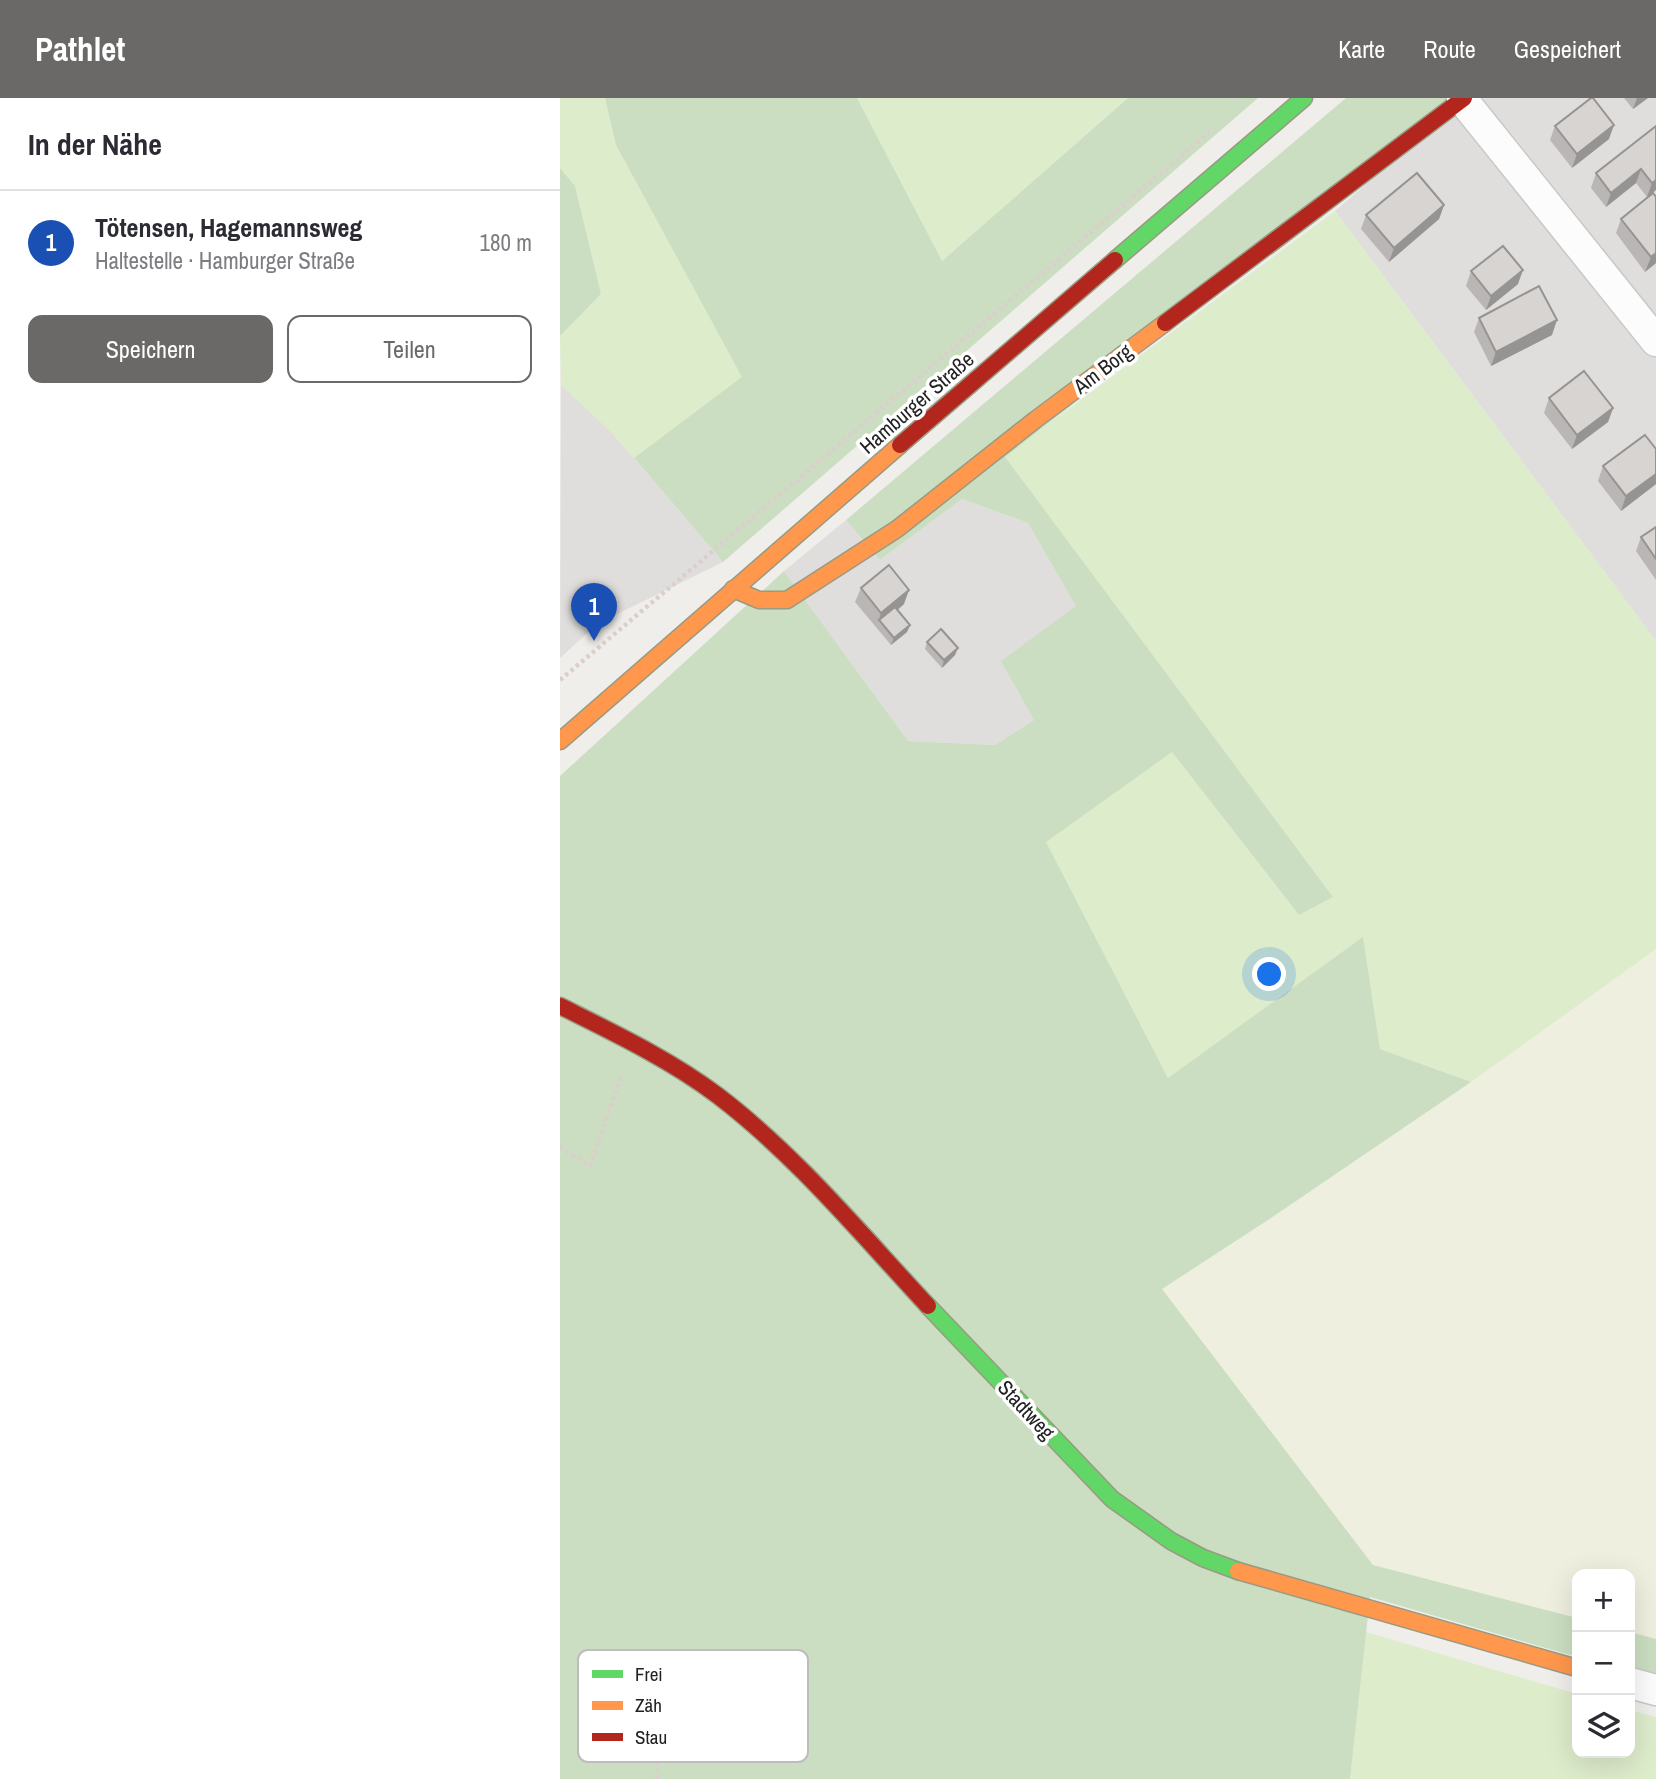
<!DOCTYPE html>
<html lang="de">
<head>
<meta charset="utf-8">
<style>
	:root { --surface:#fff; --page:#f7f7f7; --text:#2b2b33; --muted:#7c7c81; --line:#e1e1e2; --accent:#6a6968 }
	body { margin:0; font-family:"Archivo Narrow",sans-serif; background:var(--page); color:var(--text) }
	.controls { position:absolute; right:21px; bottom:21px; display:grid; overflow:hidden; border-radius:14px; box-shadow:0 7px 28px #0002 }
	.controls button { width:63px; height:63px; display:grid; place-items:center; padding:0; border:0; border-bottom:2px solid var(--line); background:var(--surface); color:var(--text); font:35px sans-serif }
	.you { position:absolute; left:710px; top:877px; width:24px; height:24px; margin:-18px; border:5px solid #fff; border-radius:50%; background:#1a73e8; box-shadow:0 0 0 10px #1a73e833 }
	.badge { display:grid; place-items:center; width:46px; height:46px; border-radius:50%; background:var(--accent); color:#fff; font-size:23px; font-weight:700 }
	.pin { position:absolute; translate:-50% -58px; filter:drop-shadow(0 2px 4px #0008) }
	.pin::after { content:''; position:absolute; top:37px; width:24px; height:21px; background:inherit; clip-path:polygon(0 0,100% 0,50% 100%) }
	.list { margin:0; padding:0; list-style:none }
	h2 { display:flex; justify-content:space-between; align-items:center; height:91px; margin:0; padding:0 28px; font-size:30px }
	h2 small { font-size:23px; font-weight:400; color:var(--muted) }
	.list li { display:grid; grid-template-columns:46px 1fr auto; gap:21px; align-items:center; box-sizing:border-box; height:105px; padding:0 28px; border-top:2px solid var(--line) }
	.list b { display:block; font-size:26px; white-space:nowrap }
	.list p { margin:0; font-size:23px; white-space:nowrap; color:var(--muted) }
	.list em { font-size:23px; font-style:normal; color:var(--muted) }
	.actions { display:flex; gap:14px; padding:21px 28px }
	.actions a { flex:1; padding:16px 0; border:2px solid var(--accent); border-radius:14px; text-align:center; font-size:24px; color:var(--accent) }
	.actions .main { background:var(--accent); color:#fff }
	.icon { flex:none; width:38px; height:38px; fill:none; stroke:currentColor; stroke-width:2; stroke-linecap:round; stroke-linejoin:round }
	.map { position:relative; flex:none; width:1096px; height:1681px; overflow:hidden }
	header { display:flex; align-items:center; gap:42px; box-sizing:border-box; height:98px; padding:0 35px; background:var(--accent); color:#fff }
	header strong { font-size:33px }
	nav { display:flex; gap:38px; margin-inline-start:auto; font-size:24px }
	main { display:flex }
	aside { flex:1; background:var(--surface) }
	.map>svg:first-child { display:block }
</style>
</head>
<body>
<header>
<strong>Pathlet</strong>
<nav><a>Karte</a><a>Route</a><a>Gespeichert</a></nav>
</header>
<main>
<aside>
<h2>In der Nähe<small></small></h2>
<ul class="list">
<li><span class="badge" style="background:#1a4fb4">1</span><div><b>Tötensen, Hagemannsweg</b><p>Haltestelle · Hamburger Straße</p></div><em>180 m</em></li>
</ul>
<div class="actions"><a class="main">Speichern</a><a>Teilen</a></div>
</aside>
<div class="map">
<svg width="1096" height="1681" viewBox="0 0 1096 1681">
	<rect width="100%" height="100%" fill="#f0eeeb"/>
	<g fill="#dfdedc">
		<path d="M906,0H1096V543L775,113Z"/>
		<path d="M1,287L47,329L163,464L37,526L0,560Z"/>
		<path d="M402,401L468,425L517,508L442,563L474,622L435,647L348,643L224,473L286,422L320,462Z"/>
	</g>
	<path fill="#efefdf" d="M1096,851V1541L1070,1534V1476H1017V1520L813,1467L601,1191L711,1120L911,984Z"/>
	<g fill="#ddeccb">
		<path d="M0,0H45L56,47L183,279L74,360L54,337L1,287L0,238L41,196L15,88L0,70Z"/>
		<path d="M297,0H568L382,163Z"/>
		<path d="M775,113L1096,543V851L911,984L820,951L803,840L608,980L485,743L612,654L739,817L773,799L444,359Z"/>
		<path d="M806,1534L1017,1596V1655H1070V1612L1096,1619V1681H790Z"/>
	</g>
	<g fill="#cbdec1">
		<path d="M45,0H297L382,163L568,0H698L163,464L74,360L182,279L56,47Z"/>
		<path d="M786,0H906L445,359L773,799L739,817L612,654L486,744L608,980L803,839L820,951L911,984L711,1120L602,1191L813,1467L1017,1520V1559L810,1499L790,1681H0V678L224,473L348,643L435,647L474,622L441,563L516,508L468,425L402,401L320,462L286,422Z"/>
		<path d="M0,70L15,88L41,196L0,238Z"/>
		<path d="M1070,1534L1096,1541V1582L1070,1574Z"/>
	</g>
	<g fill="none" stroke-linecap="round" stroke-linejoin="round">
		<defs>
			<g id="street">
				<path d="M902,1L1096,243"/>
				<path d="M1070,1585L1096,1592"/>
			</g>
			<g id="fast">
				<path d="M555,162L744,0"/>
				<path d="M368,1208L552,1401L611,1443L643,1460L678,1473"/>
			</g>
			<g id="slow">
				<path d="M173,491L199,502H227L337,431L475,322L605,225"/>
				<path d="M0,643L340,347"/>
				<path d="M678,1473L1017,1570"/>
			</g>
			<g id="jam">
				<path d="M605,225L904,0"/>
				<path d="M340,347L555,162"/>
				<path d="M0,908C54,935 109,961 157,997C236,1057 301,1136 368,1208"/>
			</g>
		</defs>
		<use href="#street" stroke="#c9c8c7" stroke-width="33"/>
		<use href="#fast" stroke="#999a82" stroke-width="19"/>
		<use href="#slow" stroke="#999a82" stroke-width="19"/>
		<use href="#jam" stroke="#999a82" stroke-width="19"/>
		<g stroke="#dccecd" stroke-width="4.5" stroke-dasharray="3.5 3.5" stroke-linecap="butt">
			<path d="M0,582L652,32"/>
			<path d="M0,1049L30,1068L62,976"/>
			<path d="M91,1594L98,1681"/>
		</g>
		<use href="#street" stroke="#fdfcfc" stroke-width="30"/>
		<use href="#fast" stroke="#63d668" stroke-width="16"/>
		<use href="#slow" stroke="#ff974d" stroke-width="16"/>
		<use href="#jam" stroke="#b3261e" stroke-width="16"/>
	</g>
	<g fill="#b9b6b5">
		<path d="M1064,0H1088L1073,11Z"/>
		<path d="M995,28L1049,41L1012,70L990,42Z"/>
		<path d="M1096,28V92L1087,99L1076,85L1046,109L1031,90L1036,75Z"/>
		<path d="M884,107L879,121L829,164L801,131L806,117Z"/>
		<path d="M1061,121L1096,165L1085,174L1056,135Z"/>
		<path d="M911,173L958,186L926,212L906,188Z"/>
		<path d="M919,220L992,237L931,268L914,234Z"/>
		<path d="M989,300L1053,310L1048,324L1012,351L984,315Z"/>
		<path d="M1096,351V386L1061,413L1038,383L1043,368Z"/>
		<path d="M1096,429V482L1076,453L1081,439Z"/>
		<path d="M301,490L344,506L338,512L350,527L347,534L331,547L295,504Z"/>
		<path d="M367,544L395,557L382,570L365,551Z"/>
	</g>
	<g fill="#969493">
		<path d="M1077,0H1088L1073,11Z"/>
		<path d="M1054,27L1049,41L1012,70L1017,56Z"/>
		<path d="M1081,71L1076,85L1046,109L1051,95Z"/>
		<path d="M1096,82V92L1087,99L1092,85Z"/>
		<path d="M884,107L879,121L829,164L834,150Z"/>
		<path d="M1096,155V165L1085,174L1091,159Z"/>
		<path d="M963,172L958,186L926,212L931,198Z"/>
		<path d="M997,222L992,237L931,268L936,254Z"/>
		<path d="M1053,310L1048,324L1012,351L1017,337Z"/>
		<path d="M1096,376V386L1061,413L1066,398Z"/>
		<path d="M349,492L344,506L321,525L319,522L321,515Z"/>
		<path d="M350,527L347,534L331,547L334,540Z"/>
		<path d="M398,550L395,557L382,570L384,562Z"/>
	</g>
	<g fill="#d7d4d2" stroke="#969493" stroke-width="2">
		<path d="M1031,0H1033L1054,27L1017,56L995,28Z"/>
		<path d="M1096,28V82L1092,85L1081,71L1051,95L1036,75Z"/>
		<path d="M857,75L884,107L834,150L806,117Z"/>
		<path d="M1093,95L1096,99V155L1091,159L1061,121Z"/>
		<path d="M943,148L963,172L931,198L911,173Z"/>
		<path d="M979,188L997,222L936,254L919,220Z"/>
		<path d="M1024,273L1053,310L1017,337L989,300Z"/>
		<path d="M1085,337L1096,351V376L1066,398L1043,368Z"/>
		<path d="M1096,429V461L1081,439Z"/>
		<path d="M329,467L349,492L321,515L301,490Z"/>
		<path d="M335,509L350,527L334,540L319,522Z"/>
		<path d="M381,531L398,550L384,562L367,544Z"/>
	</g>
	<g text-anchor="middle" stroke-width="7" stroke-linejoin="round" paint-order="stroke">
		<g font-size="21" fill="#222" stroke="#fff">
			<text transform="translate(543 271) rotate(-37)" y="7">Am Borg</text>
			<text transform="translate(357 305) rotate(-41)" y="7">Hamburger Straße</text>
			<text transform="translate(466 1312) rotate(47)" y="7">Stadtweg</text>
		</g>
	</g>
	<rect x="18" y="1552" width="230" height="112" rx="10" fill="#fff" stroke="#bdbdbd" stroke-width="2"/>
	<rect x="32" y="1572" width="31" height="8" fill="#63d668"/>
	<rect x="32" y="1603" width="31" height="9" fill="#ff974d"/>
	<rect x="32" y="1635" width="31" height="8" fill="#b3261e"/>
	<g font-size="19" fill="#222">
		<text x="75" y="1583">Frei</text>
		<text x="75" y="1614">Zäh</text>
		<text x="75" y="1646">Stau</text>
	</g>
</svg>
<div class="controls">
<button>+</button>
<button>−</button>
<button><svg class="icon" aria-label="layers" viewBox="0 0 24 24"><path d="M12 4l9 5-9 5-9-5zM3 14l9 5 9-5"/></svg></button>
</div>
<div class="you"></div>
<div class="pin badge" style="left:34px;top:543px;background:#1a4fb4">1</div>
</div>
</main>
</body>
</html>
